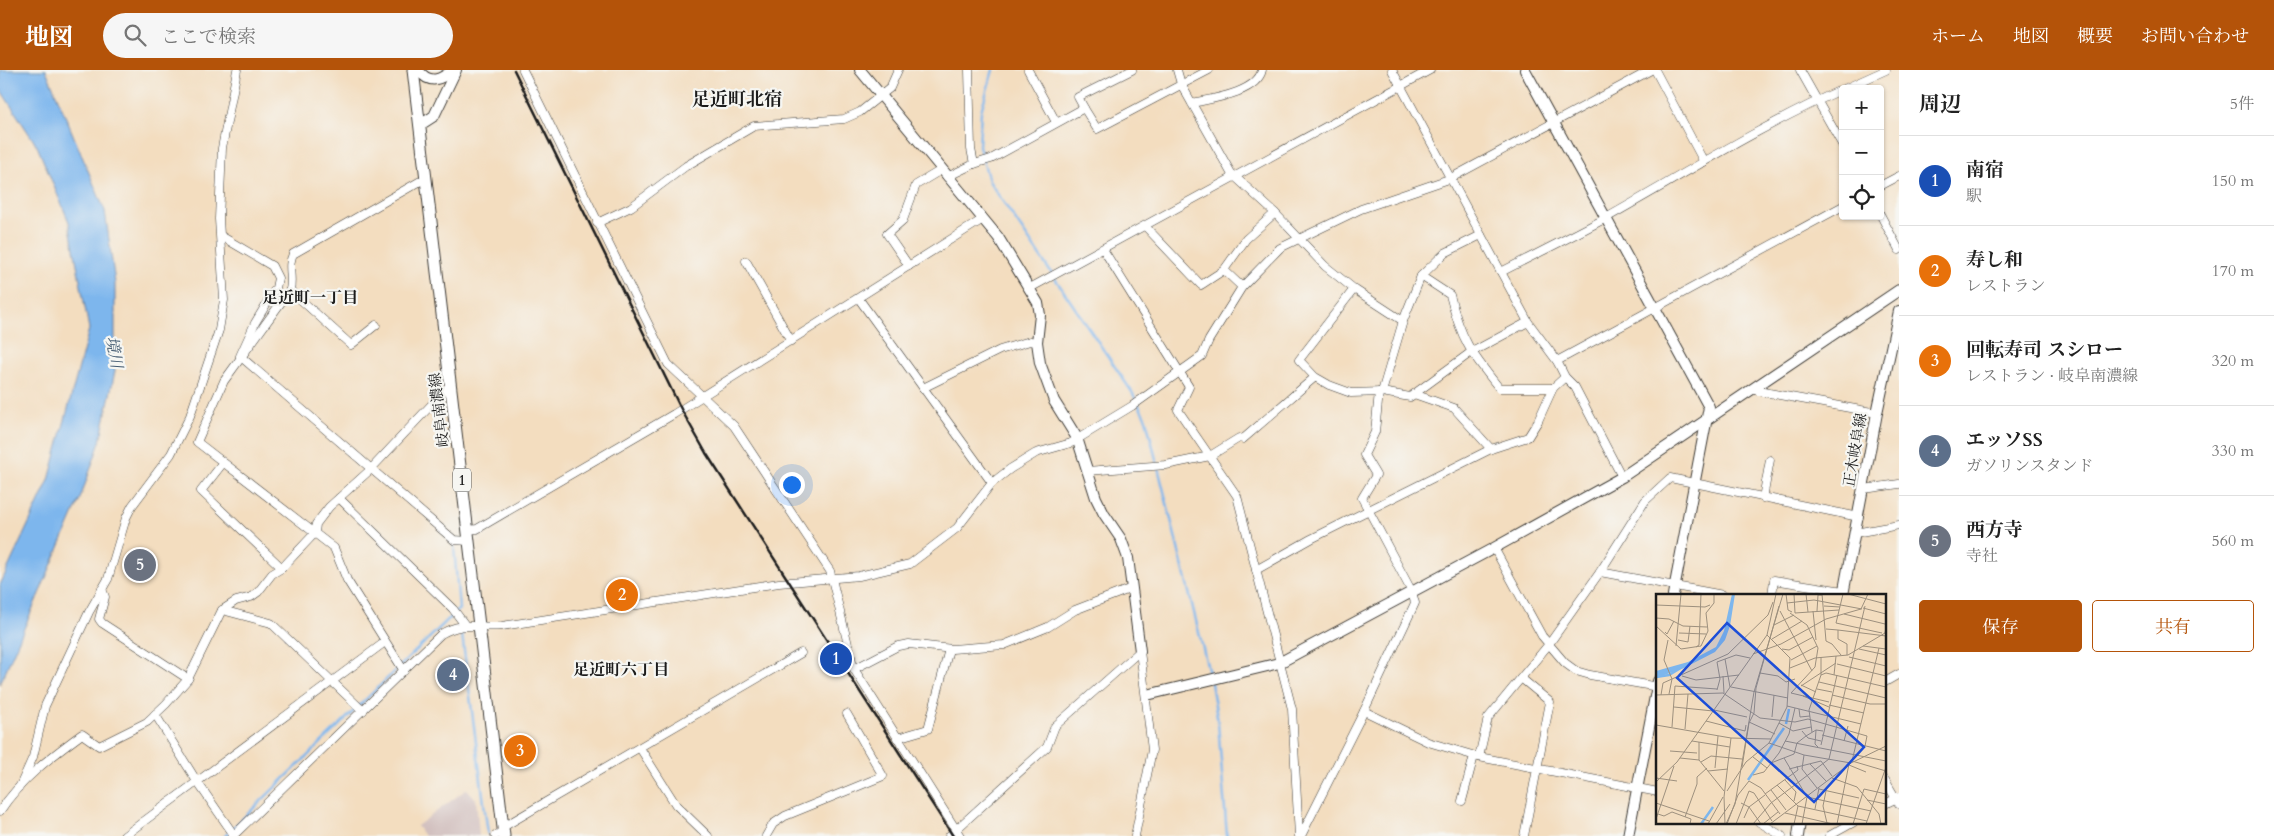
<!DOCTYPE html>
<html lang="ja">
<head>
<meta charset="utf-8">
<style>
	:root { --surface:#fff; --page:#f6f6f6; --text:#222; --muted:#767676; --line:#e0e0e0; --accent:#b45309 }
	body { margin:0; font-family:Cardo,"Noto Serif JP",serif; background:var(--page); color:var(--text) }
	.controls { position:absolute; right:15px; top:15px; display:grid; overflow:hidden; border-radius:5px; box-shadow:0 1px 4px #0004 }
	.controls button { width:45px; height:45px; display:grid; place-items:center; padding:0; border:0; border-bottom:1px solid var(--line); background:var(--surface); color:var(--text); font:25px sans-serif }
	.you { position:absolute; left:791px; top:414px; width:18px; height:18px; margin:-12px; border:4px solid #fff; border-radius:50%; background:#1a73e8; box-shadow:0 0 0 8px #1a73e833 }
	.badge { display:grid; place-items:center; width:32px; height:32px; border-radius:50%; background:var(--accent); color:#fff; font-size:16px; font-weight:700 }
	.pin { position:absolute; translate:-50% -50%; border:2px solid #fff; box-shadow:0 1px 5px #0006 }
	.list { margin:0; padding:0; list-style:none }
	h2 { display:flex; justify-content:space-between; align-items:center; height:65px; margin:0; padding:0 20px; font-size:21px }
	h2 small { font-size:16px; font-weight:400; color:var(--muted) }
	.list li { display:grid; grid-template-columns:32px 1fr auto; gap:15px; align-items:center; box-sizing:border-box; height:90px; padding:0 20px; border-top:1px solid var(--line) }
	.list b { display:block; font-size:19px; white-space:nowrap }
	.list p { margin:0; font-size:16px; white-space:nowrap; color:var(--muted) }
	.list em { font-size:16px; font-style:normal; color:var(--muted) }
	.actions { display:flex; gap:10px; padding:15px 20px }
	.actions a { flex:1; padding:11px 0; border:1px solid var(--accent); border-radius:5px; text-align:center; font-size:18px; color:var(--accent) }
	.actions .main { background:var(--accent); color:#fff }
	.icon { flex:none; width:28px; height:28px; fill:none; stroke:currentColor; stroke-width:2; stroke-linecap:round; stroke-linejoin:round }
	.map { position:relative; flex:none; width:1899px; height:766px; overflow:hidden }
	header { display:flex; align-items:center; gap:30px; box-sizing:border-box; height:70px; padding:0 25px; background:var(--accent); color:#fff }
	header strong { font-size:24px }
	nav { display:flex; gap:28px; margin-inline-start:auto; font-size:18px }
	.search { width:350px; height:45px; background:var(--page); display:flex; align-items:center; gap:12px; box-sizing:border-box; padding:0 18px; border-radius:28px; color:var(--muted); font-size:19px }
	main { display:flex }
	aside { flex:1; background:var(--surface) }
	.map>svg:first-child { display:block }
</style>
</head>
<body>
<header>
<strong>地図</strong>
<div class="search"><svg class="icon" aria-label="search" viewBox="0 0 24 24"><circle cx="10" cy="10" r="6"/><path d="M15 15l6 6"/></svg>ここで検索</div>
<nav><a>ホーム</a><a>地図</a><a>概要</a><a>お問い合わせ</a></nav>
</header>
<main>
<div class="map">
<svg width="1899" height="766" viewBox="0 0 1899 766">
	<rect width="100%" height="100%" fill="#f6f6f2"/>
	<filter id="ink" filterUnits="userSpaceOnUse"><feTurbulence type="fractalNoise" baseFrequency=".02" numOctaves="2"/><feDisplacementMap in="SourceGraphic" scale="10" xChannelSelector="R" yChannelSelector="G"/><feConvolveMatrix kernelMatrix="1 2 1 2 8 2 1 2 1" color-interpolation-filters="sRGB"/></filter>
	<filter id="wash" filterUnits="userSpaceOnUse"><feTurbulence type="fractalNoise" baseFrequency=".0096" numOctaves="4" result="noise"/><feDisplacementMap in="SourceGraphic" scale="20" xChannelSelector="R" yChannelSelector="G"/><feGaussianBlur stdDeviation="1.12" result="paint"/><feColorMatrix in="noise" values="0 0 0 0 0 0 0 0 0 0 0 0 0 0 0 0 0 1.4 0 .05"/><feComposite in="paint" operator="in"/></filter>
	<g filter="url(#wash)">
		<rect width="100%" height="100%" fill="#f3ddbf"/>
		<path fill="#d1bfbe" d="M467,719L476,729L479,766H424L417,756Z"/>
		<path fill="#7db6ed" stroke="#4c6984" d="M0,0H46L105,141L115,213V301L100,372L80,429L0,614V515L49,410L89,259L69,152L37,76L0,19Z"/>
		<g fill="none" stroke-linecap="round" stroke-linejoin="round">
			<g stroke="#7db6ed" stroke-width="2.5">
				<path d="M993,0L981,41L979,76L989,111L1132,322L1146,349L1210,607"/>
				<path d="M454,476L459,539"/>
				<path d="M461,557L488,764"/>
				<path d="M1211,613L1218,653L1227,766"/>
				<path d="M225,766L459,539"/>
			</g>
		</g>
	</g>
	<g filter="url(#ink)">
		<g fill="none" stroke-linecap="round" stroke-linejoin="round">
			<defs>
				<g id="street">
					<path d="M523,0L668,294L734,356L830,501L854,599L960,766"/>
					<path d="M969,0L971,79L974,94"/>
					<path d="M1028,0L1056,52"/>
					<path d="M1177,0L1181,14L1231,103L1275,143L1325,196L1354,219L1403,251"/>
					<path d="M1655,0L1704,92"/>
					<path d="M1800,0L1843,76"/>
					<path d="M1844,19L1886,0"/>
					<path d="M1192,33C1211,29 1257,23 1262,0"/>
					<path d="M1084,38L1097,59L1209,0"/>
					<path d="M947,107L974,94L991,89L1084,38L1078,27L1132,0"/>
					<path d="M1880,116L1899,106"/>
					<path d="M1880,144L1899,180"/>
					<path d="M597,153L631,137L686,96L754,56L844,49L860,42L890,18L898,0"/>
					<path d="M1145,156L1201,215L1224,200L1246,169L1275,143"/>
					<path d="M221,166L272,196L278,208L276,218L255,253L240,286L454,470L469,471"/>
					<path d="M1103,179L1189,317L1178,340L1237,426L1292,639L1299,766"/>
					<path d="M746,191L791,271"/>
					<path d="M909,196L887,164L903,150L916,115L941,100"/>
					<path d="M1224,200L1242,217"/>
					<path d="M1501,202C1536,184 1571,167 1606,148C1684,104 1761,56 1843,19"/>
					<path d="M1421,206L1450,225C1461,270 1471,283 1499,318H1553"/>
					<path d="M1030,218L1430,0"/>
					<path d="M290,220L351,275L376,255"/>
					<path d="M859,229L992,413"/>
					<path d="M1557,291L1843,136"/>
					<path d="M1315,307L1329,315L1351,323L1382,322L1410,327L1470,283L1528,252"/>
					<path d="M1565,307L1575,317L1622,407"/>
					<path d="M923,318L1000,280L1030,271L1037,272"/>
					<path d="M1754,318L1758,321L1877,343"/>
					<path d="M1382,322L1403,251L1421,206L1445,183L1481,165"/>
					<path d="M1414,324L1454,338L1491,379"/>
					<path d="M223,393L201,421L282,498"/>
					<path d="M1087,401L1166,395L1210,386L1239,368L1243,369L1315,307L1299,290L1354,219"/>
					<path d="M1864,419L1899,414"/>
					<path d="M339,428L453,539L465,555"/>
					<path d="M1763,428L1770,390"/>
					<path d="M468,460L477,459L674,344L983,149"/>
					<path d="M1855,463L1899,455"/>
					<path d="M1494,478L1542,566L1565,593L1576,601L1590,605L1658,617"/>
					<path d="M1256,500L1311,469L1491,379L1528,367L1538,351L1553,318L1565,307L1557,291L1528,252L1392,0"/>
					<path d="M1600,502L1723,525"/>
					<path d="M102,519L105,527L99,549L102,553L188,609"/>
					<path d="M1772,525L1774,510L1843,521"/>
					<path d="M222,540L271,553L363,641"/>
					<path d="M854,599L898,576L909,574L952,579L1004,575L1048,557L1075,540L1132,518"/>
					<path d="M404,601L347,510L334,478L197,372L224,311L290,220C293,207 287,196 293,184L424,109"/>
					<path d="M1521,608L1550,632L1524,766"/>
					<path d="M1885,612L1899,604"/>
					<path d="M1364,641L1428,672L1479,687L1658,722"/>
					<path d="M155,644L196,710L234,765"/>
					<path d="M897,668L928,659L949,579"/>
					<path d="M640,678L676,735L708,766"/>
					<path d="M1479,687L1488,648L1549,574L1600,502L1645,431L1670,408L1859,447"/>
					<path d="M1885,710L1899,734"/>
					<path d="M20,716L33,687L45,636L89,542L108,509L126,448L132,436L171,384L190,346L219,260L224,230L219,149L222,78L237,0"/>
					<path d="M1462,731L1474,686"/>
					<path d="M1885,734L1899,727"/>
					<path d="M0,741C21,709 52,686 82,664L99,676L147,652L166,634L188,609L222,540L236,531L251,527L258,522L272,504L282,498L315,463L316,454L329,437L370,400L450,315"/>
					<path d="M1759,752L1782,766"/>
					<path d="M503,757L801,583"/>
					<path d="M124,766L385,572"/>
					<path d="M233,766L441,564C464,550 478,559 502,556L779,513L859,506L910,494L957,458L992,413L1010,399L1036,383L1071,373L1132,336L1202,286L1209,270L1242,217L1280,178L1361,139L1449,109L1651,0"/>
					<path d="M495,766L503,761"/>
					<path d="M766,766L773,754L785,746L883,706L847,644"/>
					<path d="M949,766L1047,677L1055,656L1140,581L1152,680L1135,766"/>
					<path d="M1301,766L1364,641L1415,533L1412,522L1362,428L1376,405L1364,385L1375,362L1379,322"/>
					<path d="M1829,766L1854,752"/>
				</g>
				<g id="secondary">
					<path d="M418,0C430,15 440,10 453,0"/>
					<path d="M860,0L998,167L1038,233L1040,245L1037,272L1040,293L1054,331L1077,368L1096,428L1104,444L1121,469L1128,488L1140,581"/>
					<path d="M1525,0L1709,337L1673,525"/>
					<path d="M420,55L434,46L456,0"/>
					<path d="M1843,525L1877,343L1899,241"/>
					<path d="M1147,625L1279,593L1494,478L1622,407L1899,220"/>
					<path d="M1628,766L1658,611"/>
					<path d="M1798,766L1800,752"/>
				</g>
				<path id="primary" d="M413,0L504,766"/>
			</defs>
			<use href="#street" stroke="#3c3934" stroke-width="9"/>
			<use href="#secondary" stroke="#3c3934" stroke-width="12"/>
			<use href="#primary" stroke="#3c3934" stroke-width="13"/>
			<use href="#street" stroke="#fff" stroke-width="8"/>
			<use href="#secondary" stroke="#fff" stroke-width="10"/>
			<use href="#primary" stroke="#fff" stroke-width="11"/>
			<path stroke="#1c1c1c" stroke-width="2.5" d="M514,0L681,339L706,383L953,766"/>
		</g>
	</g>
	<g text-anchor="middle" stroke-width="4.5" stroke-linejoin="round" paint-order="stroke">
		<rect fill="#f6f6f2" stroke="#5d5d5c" stroke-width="1" x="453" y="398.5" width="18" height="23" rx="4"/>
		<g font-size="14" font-weight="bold" fill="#1c1c1c">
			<text x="462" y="415">1</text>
		</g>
		<g font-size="15" fill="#1c1c1c" stroke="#f6f6f2">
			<text transform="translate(439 340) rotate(-97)" y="5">岐阜南濃線</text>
			<text transform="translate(1855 380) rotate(-80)" y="5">正木岐阜線</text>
		</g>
		<g font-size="16" font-weight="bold" fill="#1c1c1c" stroke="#f6f6f2">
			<text x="310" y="233">足近町一丁目</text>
			<text x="621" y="605">足近町六丁目</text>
		</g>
		<g font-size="16" font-style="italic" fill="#435a70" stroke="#f6f6f2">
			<text transform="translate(115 282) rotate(80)" y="6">境川</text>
		</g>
		<g font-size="18" font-weight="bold" fill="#1c1c1c" stroke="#f6f6f2">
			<text x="737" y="35">足近町北宿</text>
		</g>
	</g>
	<g transform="translate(1656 524)">
		<rect width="230" height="230" fill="#f3ddbf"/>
		<path d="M76,0H79L74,32L69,46L59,58L28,74L0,84V77L32,68L60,53L68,37Z" fill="#7db6ed"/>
		<path fill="none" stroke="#7db6ed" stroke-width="2.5" d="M0,83L13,81L28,72M130,130L133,115M92,186L128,134M45,230L57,213"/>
		<path fill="none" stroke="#9d907e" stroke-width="1" d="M130,0L132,16L136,18M138,0L139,19M150,0L152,18M166,0L170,47M187,0L180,29L226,39M192,0L230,10M131,9L158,6L206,15M0,11L49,13L54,11M168,12L184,13M207,14L230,20M124,17L156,77M157,17L160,46M161,17L162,1H166M134,19L151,31L162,54L159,73L135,99M139,19L183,16M188,20L229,30M0,24L13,25L27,32L51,33M118,31L138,21M0,32L25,55L45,52L52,37L50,19L58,9V0M170,35L182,36V45L191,50V61M182,36L230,42M9,38L11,40L18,27M23,39L50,40M116,45L146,27M12,46L8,66L16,85L13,100M22,46L32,48L34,32M170,47L176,50L185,61M20,52L25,0M207,52L230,55M40,53L43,51L45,0M223,54L196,167L230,177M126,55L133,56L157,43M203,55L230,61M97,60L125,50L170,25L205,15L212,0M193,63L230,72M69,65L74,93M135,66L161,52M181,70L230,82M134,74L159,64L192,61L229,39L230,33M104,79L122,82L130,88L139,85M165,81L170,79L230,93M178,81L180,62M26,82L40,86L83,81M67,82L68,99M163,88L230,104M145,91L160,98M145,92L180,69M75,93L132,104M161,95L176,98M61,96L64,85L61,68L80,61L94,64M135,99L173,108M0,101L67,99L104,124L139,128L152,125L211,142L209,152M5,101L7,89L72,60L112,21L117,8M176,101L214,110H230M147,102L173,113M173,111L208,119M131,112L205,130M18,113L57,117M143,115L144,123L154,122M58,116L91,123M116,123L118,101M50,127L89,137L90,131M93,128L119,140M123,129L137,137L155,133M0,131L75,144L68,203L69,230M16,133L19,92L61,95M29,135L32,100M160,136L159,150L162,153M146,137L152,144L165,147M156,138L153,116L165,81V63M166,141L230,157M150,142L160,136L167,137M75,144L115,145M36,147L74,153M129,147L230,167M188,147L192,132M43,148V166M113,149L148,161L195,169M165,151L181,81M14,157L41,159M148,161L146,175L161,194M97,163L111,174M24,164L43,166L68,197M128,164L151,203L215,217M45,168L55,162L86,165M115,169L138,160L141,149L150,142M154,170L170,187M193,171L210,178M86,173L93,129L98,119L100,94L123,12M59,174L62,142M133,175L165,167L176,182M52,177L72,175M97,181L108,178L123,159L133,140L139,114M0,184L21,187M176,184L201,193L223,220L225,230M129,186L140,198L138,207M0,188L21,168L111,41L120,0M121,191L142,212L211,227M163,195L203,204M115,196L130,216M71,197L90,168L113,149L131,113L134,64L111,41M170,197L167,212L171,229M109,200L142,176L141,172M211,206L230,210M0,209L53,227M85,209L93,213L105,230M159,215L163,194M129,219L177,230M2,220L8,222L16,218L35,225L34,230M29,223L41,190V183L51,174M88,224L93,213L109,201M0,225L18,172M52,230L67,203M60,230L74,210M70,230L79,210L98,98L127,0M71,230L82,201L93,187L105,194L124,220M80,230L93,197L98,199L116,227M97,230L115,209L173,165L209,12M107,230L122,218M114,230L195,169L230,152M138,230L142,212M146,230L151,203M181,230L193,170M197,230L208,195L230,200M210,230L230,173"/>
		<path fill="#1d4ed8" fill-opacity="0.15" stroke="#1d4ed8" stroke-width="2.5" d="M71,29L208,153L158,208L21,84Z"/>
		<rect width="230" height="230" fill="none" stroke="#1c1c1c" stroke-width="2.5"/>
	</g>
</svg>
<div class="controls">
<button>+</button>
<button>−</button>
<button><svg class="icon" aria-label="locate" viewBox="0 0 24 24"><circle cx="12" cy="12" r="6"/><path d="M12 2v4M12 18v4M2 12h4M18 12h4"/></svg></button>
</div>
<div class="you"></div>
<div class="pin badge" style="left:836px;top:589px;background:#1a4fb4">1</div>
<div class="pin badge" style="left:622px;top:525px;background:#e8710a">2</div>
<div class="pin badge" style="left:520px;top:681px;background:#e8710a">3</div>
<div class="pin badge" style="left:453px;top:605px;background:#5c6f8a">4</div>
<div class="pin badge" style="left:140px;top:495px;background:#6b7280">5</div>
</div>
<aside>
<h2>周辺<small>5件</small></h2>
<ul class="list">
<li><span class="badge" style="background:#1a4fb4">1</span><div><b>南宿</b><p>駅</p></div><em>150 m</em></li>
<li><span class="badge" style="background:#e8710a">2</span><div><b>寿し和</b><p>レストラン</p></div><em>170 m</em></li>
<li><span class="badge" style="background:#e8710a">3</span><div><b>回転寿司 スシロー</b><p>レストラン · 岐阜南濃線</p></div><em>320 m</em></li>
<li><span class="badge" style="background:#5c6f8a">4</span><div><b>エッソSS</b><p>ガソリンスタンド</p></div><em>330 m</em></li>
<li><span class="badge" style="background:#6b7280">5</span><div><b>西方寺</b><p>寺社</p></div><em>560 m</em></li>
</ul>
<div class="actions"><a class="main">保存</a><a>共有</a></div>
</aside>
</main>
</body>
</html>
